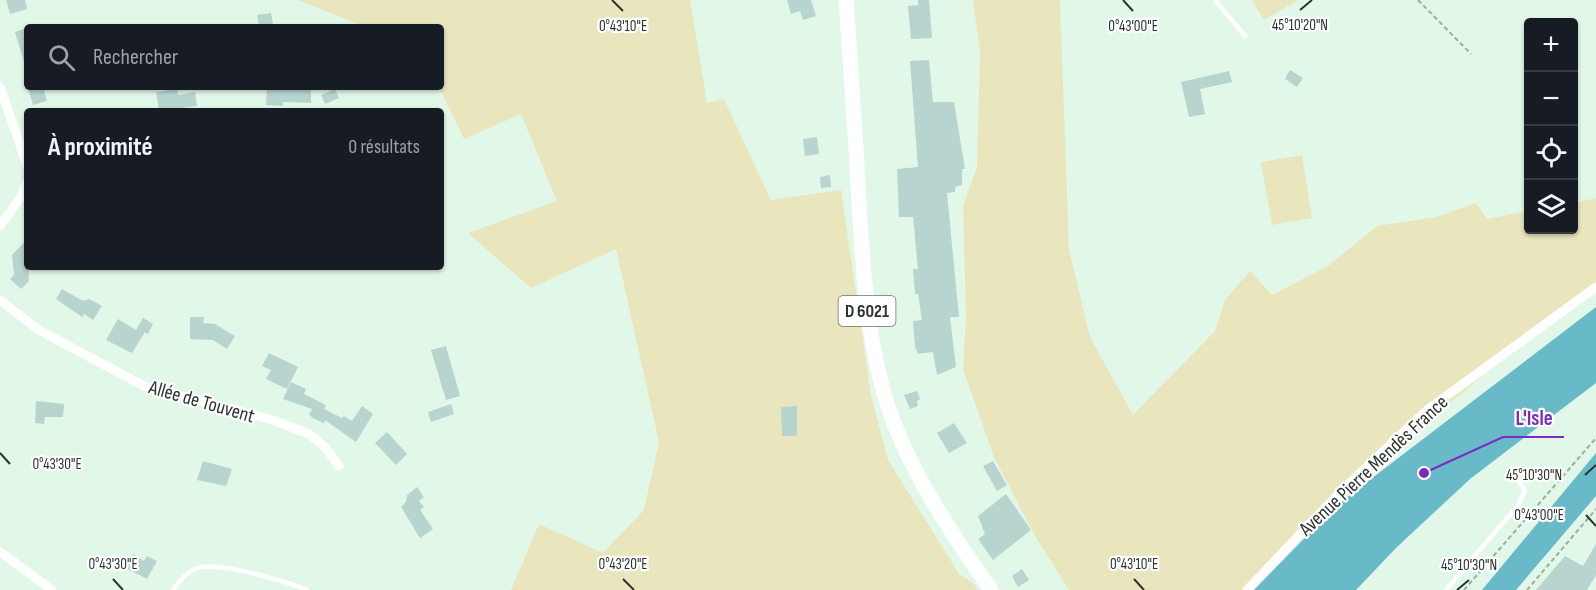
<!DOCTYPE html>
<html lang="fr">
<head>
<meta charset="utf-8">
<style>
	:root { --surface:#171b24; --page:#242831; --text:#f1f3f6; --muted:#9ea1a6; --line:#363941 }
	body { margin:0; font-family:"Sofia Sans Condensed",sans-serif; background:var(--page); color:var(--text) }
	.controls { position:absolute; right:18px; top:18px; display:grid; overflow:hidden; border-radius:6px; box-shadow:0 2px 4px #0004 }
	.controls button { width:54px; height:54px; display:grid; place-items:center; padding:0; border:0; border-bottom:2px solid var(--line); background:var(--surface); color:var(--text); font:30px sans-serif }
	.list { margin:0; padding:0; list-style:none }
	h2 { display:flex; justify-content:space-between; align-items:center; height:78px; margin:0; padding:0 24px; font-size:26px }
	h2 small { font-size:20px; font-weight:400; color:var(--muted) }
	.icon { flex:none; width:33px; height:33px; fill:none; stroke:currentColor; stroke-width:2; stroke-linecap:round; stroke-linejoin:round }
	.map { position:relative; flex:none; width:1596px; height:590px; overflow:hidden }
	.search { position:absolute; background:var(--surface); box-shadow:0 2px 4px #0004; left:24px; top:24px; width:420px; height:66px; display:flex; align-items:center; gap:15px; box-sizing:border-box; padding:0 21px; border-radius:6px; color:var(--muted); font-size:22px }
	.panel { position:absolute; background:var(--surface); box-shadow:0 2px 4px #0004; left:24px; top:108px; width:420px; height:162px; border-radius:6px }
	.map>svg:first-child { display:block }
</style>
</head>
<body>
<div class="map">
<svg width="1596" height="590" viewBox="0 0 1596 590">
	<rect width="100%" height="100%" fill="#e1f8e8"/>
	<g fill="#e9e5bc">
		<path d="M298,0H690L707,103L724,99L771,200L841,190L871,395L888,460L959,574L974,584L978,590H511L539,524L603,553L644,510L659,442L616,249L531,288L468,233L557,201L521,114L464,139L439,87H441V27H365Z"/>
		<path d="M973,0H1060L1069,250L1090,337L1133,415L1215,331L1225,300L1250,271L1272,295L1328,266L1377,226L1436,217L1476,203L1487,219L1528,211V230H1574V203L1596,198V290L1502,357L1463,393L1426,419L1321,516L1254,590H1069L1035,536L994,457L963,369L966,318L963,206L977,167L980,51Z"/>
		<path d="M1252,0H1298L1264,20Z"/>
		<path d="M1302,155L1312,218L1272,225L1261,162Z"/>
	</g>
	<g fill="#68bac8">
		<path d="M1596,307V383L1470,479L1396,548L1356,590H1254L1338,504Z"/>
		<path d="M1596,453V496L1516,590H1482Z"/>
	</g>
	<g fill="#b8d4cf">
		<path d="M6,0H25L27,9L10,14Z"/>
		<path d="M787,0H811L816,16L803,20L800,11L791,14Z"/>
		<path d="M918,0H929L932,38L911,39L908,6L918,5Z"/>
		<path d="M271,13L273,24L259,27L257,15Z"/>
		<path d="M27,28V64L25,65L15,32Z"/>
		<path d="M929,60L933,102H954L965,169H962V185L955,187V192L947,193L959,317H950L956,367L937,375L933,352L918,354L915,347L913,321L922,320L918,294H915L913,269H918L913,217H899L897,169L918,167L910,61Z"/>
		<path d="M1290,70L1303,78L1297,87L1285,79Z"/>
		<path d="M1229,71L1232,82L1200,89L1205,114L1189,117L1181,82Z"/>
		<path d="M28,87H43L47,101L33,105Z"/>
		<path d="M298,87H311V103L283,102V106L266,105L267,88L298,90Z"/>
		<path d="M177,89L178,95L195,92L197,106L159,111L156,92Z"/>
		<path d="M335,89L339,98L325,104L321,95Z"/>
		<path d="M817,137L819,154L805,156L803,139Z"/>
		<path d="M830,175L831,187L821,188L820,177Z"/>
		<path d="M27,239L29,281L21,289L10,279L14,275L12,255Z"/>
		<path d="M62,289L83,301L89,299L102,306L93,320L84,314L82,317L56,299Z"/>
		<path d="M190,317H204L203,323L215,324L235,336L227,349L213,340L190,339Z"/>
		<path d="M143,318L153,324L148,334L145,332L132,353L106,340L118,319L136,330Z"/>
		<path d="M446,346L460,396L446,400L431,350Z"/>
		<path d="M269,353L298,367L287,389L266,379L271,370L262,366Z"/>
		<path d="M291,382L306,389L304,394L326,405L324,409L342,418L344,416L352,421L362,406L373,414L356,442L325,420L324,423L313,418L309,415L312,409L283,399Z"/>
		<path d="M917,391L920,399L917,401L918,406L910,409L904,395Z"/>
		<path d="M36,401L64,404L63,417H45L44,424L35,423Z"/>
		<path d="M451,404L454,414L431,422L428,412Z"/>
		<path d="M797,406V436H782L781,407Z"/>
		<path d="M954,423L967,443L949,453L937,433Z"/>
		<path d="M387,432L407,454L396,465L375,443Z"/>
		<path d="M203,461L232,469L226,486L197,480Z"/>
		<path d="M993,461L1007,485L997,491L983,466Z"/>
		<path d="M417,487L424,497L419,501L424,507L420,510L433,529L420,538L401,507L406,502L407,495Z"/>
		<path d="M1006,494L1031,530L993,560L978,539L985,534L978,516Z"/>
		<path d="M1596,544V575L1587,590H1536L1565,556L1583,566Z"/>
		<path d="M133,554L144,561L147,556L157,561L147,579L125,568Z"/>
		<path d="M1022,569L1029,580L1018,587L1012,576Z"/>
	</g>
	<g fill="none" stroke-linecap="round" stroke-linejoin="round">
		<g stroke="#9bada1" stroke-width="2" stroke-dasharray="4.5 3" stroke-linecap="butt">
			<path d="M1418,0L1471,54"/>
			<path d="M1464,590L1596,438"/>
			<path d="M1527,590L1596,509"/>
		</g>
		<g stroke="#fff" stroke-width="4.5">
			<path d="M1215,0L1245,36"/>
			<path d="M173,590C180,581 186,572 197,568C217,561 286,581 307,590"/>
			<path d="M1446,590L1519,504L1525,490L1519,482"/>
		</g>
		<g stroke="#fff" stroke-width="9">
			<path d="M0,87L27,165"/>
			<path d="M0,226L21,197L27,182"/>
			<path d="M0,300L39,330L146,387L273,420L309,434L325,447L339,466"/>
			<path d="M0,552L52,590"/>
			<path d="M1247,590L1343,489L1427,410L1596,287"/>
		</g>
		<path stroke="#fff" stroke-width="15" d="M846,0C850,62 855,124 858,187C863,262 865,339 890,412C912,476 953,535 991,590"/>
	</g>
	<path fill="none" stroke="#2b342e" stroke-width="2" d="M612,0L623,11M1123,0L1133,11M1300,10L1312,0M0,453L10,464M1585,475L1596,465M1586,515L1596,526M113,579L123,590M623,579L634,590M1134,579L1144,590M1457,590L1469,580"/>
	<g text-anchor="middle" stroke-width="4.5" stroke-linejoin="round" paint-order="stroke">
		<rect fill="#fff" stroke="#6b716d" stroke-width="1.5" x="838.5" y="296" width="57" height="30" rx="4.5"/>
		<g font-size="18" font-weight="bold" fill="#2b342e">
			<text x="867" y="317">D 6021</text>
		</g>
		<g font-size="20" fill="#2b342e" stroke="#fff">
			<text transform="translate(202 401) rotate(16)" y="7">Allée de Touvent</text>
			<text transform="translate(1373 465) rotate(-43)" y="7">Avenue Pierre Mendès France</text>
		</g>
	</g>
	<g font-size="15" text-anchor="middle" fill="#2b342e" stroke="#fff" stroke-width="4.5" stroke-linejoin="round" paint-order="stroke">
		<text x="1300" y="30">45°10'20"N</text>
		<text x="623" y="31">0°43'10"E</text>
		<text x="1133" y="31">0°43'00"E</text>
		<text x="57" y="469">0°43'30"E</text>
		<text x="1534" y="480">45°10'30"N</text>
		<text x="1539" y="520">0°43'00"E</text>
		<text x="113" y="569">0°43'30"E</text>
		<text x="623" y="569">0°43'20"E</text>
		<text x="1134" y="569">0°43'10"E</text>
		<text x="1469" y="570">45°10'30"N</text>
	</g>
	<path fill="none" stroke="#7b2cbf" stroke-width="2" d="M1424 473L1503 437H1564"/>
	<circle fill="#7b2cbf" stroke="#fff" stroke-width="2" cx="1424" cy="473" r="6"/>
	<g font-size="21" text-anchor="middle" font-weight="bold" fill="#7b2cbf" stroke="#fff" stroke-width="4.5" stroke-linejoin="round" paint-order="stroke">
		<text x="1534" y="425">L'Isle</text>
	</g>
</svg>
<div class="controls">
<button>+</button>
<button>−</button>
<button><svg class="icon" aria-label="locate" viewBox="0 0 24 24"><circle cx="12" cy="12" r="6"/><path d="M12 2v4M12 18v4M2 12h4M18 12h4"/></svg></button>
<button><svg class="icon" aria-label="layers" viewBox="0 0 24 24"><path d="M12 4l9 5-9 5-9-5zM3 14l9 5 9-5"/></svg></button>
</div>
<div class="search"><svg class="icon" aria-label="search" viewBox="0 0 24 24"><circle cx="10" cy="10" r="6"/><path d="M15 15l6 6"/></svg>Rechercher</div>
<section class="panel">
<h2>À proximité<small>0 résultats</small></h2>
<ul class="list">
</ul>
</section>
</div>
</body>
</html>
